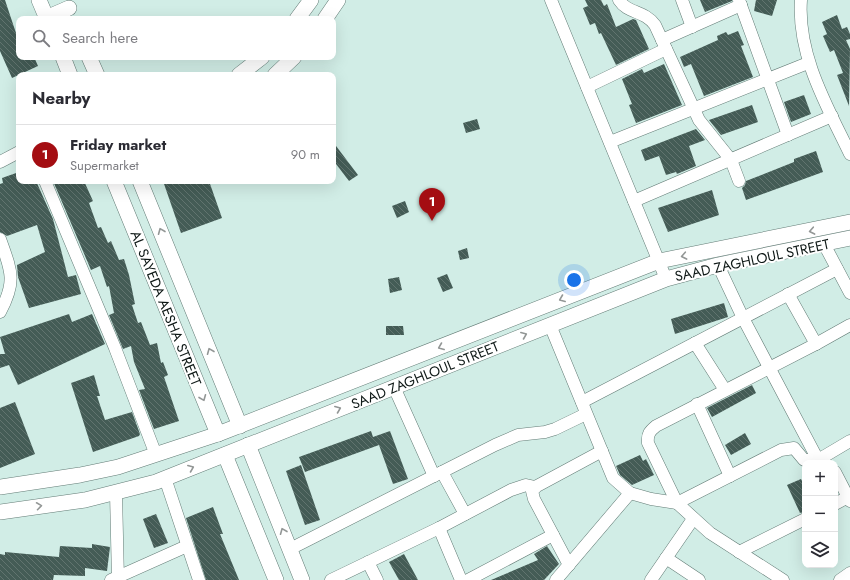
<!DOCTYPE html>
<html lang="en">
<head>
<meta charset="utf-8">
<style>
	:root { --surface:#fff; --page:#f2f2f3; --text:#2b2b33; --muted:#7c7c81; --line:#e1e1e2; --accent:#a40d12 }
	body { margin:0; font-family:Jost,sans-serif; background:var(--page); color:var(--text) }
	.controls { position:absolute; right:12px; bottom:12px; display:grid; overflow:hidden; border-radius:8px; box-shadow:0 4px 16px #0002 }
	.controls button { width:36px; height:36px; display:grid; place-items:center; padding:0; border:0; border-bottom:1px solid var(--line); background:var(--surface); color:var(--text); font:20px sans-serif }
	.you { position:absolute; left:574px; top:280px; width:14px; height:14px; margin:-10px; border:3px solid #fff; border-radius:50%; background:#1a73e8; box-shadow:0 0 0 6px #1a73e833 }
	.badge { display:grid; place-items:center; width:26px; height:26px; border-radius:50%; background:var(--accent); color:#fff; font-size:13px; font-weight:700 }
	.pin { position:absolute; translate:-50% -33px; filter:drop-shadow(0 1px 2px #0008) }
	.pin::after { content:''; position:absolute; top:21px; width:14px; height:12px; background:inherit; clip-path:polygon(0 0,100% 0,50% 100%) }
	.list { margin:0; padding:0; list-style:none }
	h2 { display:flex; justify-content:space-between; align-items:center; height:52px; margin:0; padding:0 16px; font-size:17px }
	h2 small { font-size:13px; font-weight:400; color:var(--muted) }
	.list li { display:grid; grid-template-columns:26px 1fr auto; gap:12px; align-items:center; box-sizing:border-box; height:60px; padding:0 16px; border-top:1px solid var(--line) }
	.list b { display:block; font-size:15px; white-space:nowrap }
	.list p { margin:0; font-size:13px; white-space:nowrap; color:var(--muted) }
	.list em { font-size:13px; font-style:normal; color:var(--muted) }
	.icon { flex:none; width:22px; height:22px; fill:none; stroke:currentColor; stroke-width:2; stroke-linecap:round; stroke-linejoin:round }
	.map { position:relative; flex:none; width:850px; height:580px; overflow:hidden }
	.search { position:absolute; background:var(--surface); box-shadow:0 4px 16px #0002; left:16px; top:16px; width:320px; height:44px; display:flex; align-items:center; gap:10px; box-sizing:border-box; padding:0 14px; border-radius:8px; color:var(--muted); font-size:15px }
	.panel { position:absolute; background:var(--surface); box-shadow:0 4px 16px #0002; left:16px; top:72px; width:320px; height:112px; border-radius:8px }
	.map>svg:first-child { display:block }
</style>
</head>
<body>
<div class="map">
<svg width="850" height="580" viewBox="0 0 850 580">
	<defs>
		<pattern id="building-back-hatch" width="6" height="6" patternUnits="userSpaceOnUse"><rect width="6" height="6" fill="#445c56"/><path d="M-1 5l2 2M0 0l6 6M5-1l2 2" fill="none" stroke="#61746f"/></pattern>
	</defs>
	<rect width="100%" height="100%" fill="#d1ede6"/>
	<g fill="url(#building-back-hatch)">
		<path d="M0,0H5L19,42V57H34L38,66L12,78L0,51Z"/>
		<path d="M585,0H601L604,6L607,4L616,27L633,19L636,20L649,49L616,65L601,33L599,34L595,23L590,25L583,8L588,6Z"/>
		<path d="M700,0H732V1L705,12Z"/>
		<path d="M756,0H777L772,16L754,11Z"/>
		<path d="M837,15L842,29L847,27L850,34V39L846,40L850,49L849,106L837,75L843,73L834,50L830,52L823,36L827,34L822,22Z"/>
		<path d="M738,31L744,45L741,46L753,77L704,96L691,64L684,67L680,57L718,40L717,36L726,32L728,35Z"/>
		<path d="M664,64L682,105L636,123L629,105L632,104L622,79L642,69L644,73Z"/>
		<path d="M804,95L811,114L791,122L784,102Z"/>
		<path d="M752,105L758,122L721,135L709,120Z"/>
		<path d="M477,119L480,129L466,133L463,123Z"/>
		<path d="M696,129L705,140L689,146L696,166L677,174L676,172L666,175L659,156L645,161L641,150Z"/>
		<path d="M333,142L358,175L349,181L333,160Z"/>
		<path d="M816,151L823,172L746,200L742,188L745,185L746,181L794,162V159Z"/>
		<path d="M19,172V181H36L53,219L68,277L76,275L81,294L29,308L18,277L17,265L45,252L37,225L7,236L0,232V184L3,183L2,178Z"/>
		<path d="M53,181H84L93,201L89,203L98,228L101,227L108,243L111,241L119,260L124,259L129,275L135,304L132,305L138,323L141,322L150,345L157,343L161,363L163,362L168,375L164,377L179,421L154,429L139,390L145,389L134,362L131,346L123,349L109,315L114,313L109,286L107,287L100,266L91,270Z"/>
		<path d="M163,181H209L222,218L181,233Z"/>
		<path d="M712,190L719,215L668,232L658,208Z"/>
		<path d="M405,201L409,212L397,218L392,206Z"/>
		<path d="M467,248L469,258L460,260L458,251Z"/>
		<path d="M447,274L453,288L443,292L437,278Z"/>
		<path d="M399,277L402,290L390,293L388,279Z"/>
		<path d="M724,303L728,317L675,334L671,319Z"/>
		<path d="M69,314L72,322L92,314L105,344L18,385L9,365L0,368V354H5L0,337Z"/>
		<path d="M386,326H403L404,335H386Z"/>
		<path d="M94,375L100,396H97L105,420L132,412L140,434L139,436L93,452L71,383Z"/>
		<path d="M752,385L756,393L712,417L707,408Z"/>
		<path d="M15,402L35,454L0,468V408Z"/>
		<path d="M371,431L373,437L390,431L408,479L393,484L379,445L305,472L299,457Z"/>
		<path d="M745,433L751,444L731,455L725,445Z"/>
		<path d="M640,455L643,461L646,459L654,475L632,485L620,475L616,466Z"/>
		<path d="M301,465L320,520L305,525L286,471Z"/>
		<path d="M801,479L805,487V512L800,513L787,485Z"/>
		<path d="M213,507L223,534H220L239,580H206L186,518Z"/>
		<path d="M156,514L168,543L154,548L143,519Z"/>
		<path d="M92,544L110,547L107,571L85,568V576L54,575L53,580H0V554L5,555V552L59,557L60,546L92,548Z"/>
		<path d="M547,546L559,564L544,580H491L538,560L534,554Z"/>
		<path d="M404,554L418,580H399L389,562Z"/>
	</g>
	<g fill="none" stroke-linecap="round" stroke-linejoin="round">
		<defs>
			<g id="minor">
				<path d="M551,0L666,279"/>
				<path d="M619,0C628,14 644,10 655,25L699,120L731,160L739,181"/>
				<path d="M682,0L692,27"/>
				<path d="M739,0L788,135"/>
				<path d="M801,0C797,55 827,106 850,154"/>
				<path d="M662,40L741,5"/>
				<path d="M587,87L666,49"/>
				<path d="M610,142L808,63"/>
				<path d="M0,162L19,152"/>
				<path d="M45,181L115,348L156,455"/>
				<path d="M634,201L832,116"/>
				<path d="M0,239C11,270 17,281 0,312"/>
				<path d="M824,244L850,293"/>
				<path d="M718,265L743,318L818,460"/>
				<path d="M788,294L816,344"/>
				<path d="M550,325L613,478L630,493L651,499L677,503L781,450L794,448L804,460H818L850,441"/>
				<path d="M695,343L725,390"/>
				<path d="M394,387L434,476"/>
				<path d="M582,402L837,269"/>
				<path d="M697,404L730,476"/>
				<path d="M442,472L465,514"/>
				<path d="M835,472L850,501"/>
				<path d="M165,478L199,580"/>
				<path d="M116,493L118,580"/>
				<path d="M835,504L848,497"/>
				<path d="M439,528L461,580"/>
				<path d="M290,549L495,445L518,435L545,432L555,429L586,414"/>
				<path d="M739,552L805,519"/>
				<path d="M666,558L699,580"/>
				<path d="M368,562L377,580"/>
				<path d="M569,565L534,499L532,491L537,486L602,451"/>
				<path d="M111,580L187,546"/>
				<path d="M331,580L439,528L511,490L526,485L535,487"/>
				<path d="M468,580L553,535"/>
				<path d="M556,580L630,493"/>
				<path d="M651,580L693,519"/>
				<path d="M783,580L710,533L677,503L648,443C647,434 650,431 656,426L816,344L850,325"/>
				<path d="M840,580L850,573"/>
			</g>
			<g id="tertiary">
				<path d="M39,0L47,19"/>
				<path d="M46,18L69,8"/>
				<path d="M297,19L311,0"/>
				<path d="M325,19L338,0"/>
				<path d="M63,57L70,75"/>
				<path d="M89,57L97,75"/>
				<path d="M239,75L262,57"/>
				<path d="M275,75L294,57"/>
				<path d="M114,181L218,434"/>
				<path d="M140,181L240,426"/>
				<path d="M248,445L302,580"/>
				<path d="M225,455L276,580"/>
				<path d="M0,487L80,475L118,467L218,434L659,261L850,222"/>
				<path d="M0,512L85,500L156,482L666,279L718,265L850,238"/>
			</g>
		</defs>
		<use href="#minor" stroke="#637c76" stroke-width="13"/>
		<use href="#tertiary" stroke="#637c76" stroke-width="16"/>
		<use href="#minor" stroke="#fff" stroke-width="12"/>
		<use href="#tertiary" stroke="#fff" stroke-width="15"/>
	</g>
	<defs><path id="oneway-chevron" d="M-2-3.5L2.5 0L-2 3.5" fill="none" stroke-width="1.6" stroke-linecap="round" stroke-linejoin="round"/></defs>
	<g stroke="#939796">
		<use href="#oneway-chevron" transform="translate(161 231) rotate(-112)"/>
		<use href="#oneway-chevron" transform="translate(812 231) rotate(169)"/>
		<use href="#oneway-chevron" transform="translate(684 256) rotate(169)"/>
		<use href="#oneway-chevron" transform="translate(562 299) rotate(158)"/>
		<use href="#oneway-chevron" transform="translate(524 335) rotate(-22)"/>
		<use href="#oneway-chevron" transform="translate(441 347) rotate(158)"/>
		<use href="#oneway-chevron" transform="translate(210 351) rotate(-112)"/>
		<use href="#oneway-chevron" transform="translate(203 398) rotate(68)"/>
		<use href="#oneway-chevron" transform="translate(338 409) rotate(-22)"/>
		<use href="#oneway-chevron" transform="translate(191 468) rotate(-22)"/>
		<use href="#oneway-chevron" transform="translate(39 506) rotate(-8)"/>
		<use href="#oneway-chevron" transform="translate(283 531) rotate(-112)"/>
	</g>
	<g text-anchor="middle" stroke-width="4" stroke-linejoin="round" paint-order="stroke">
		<g font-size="14" fill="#0e1816" stroke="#fff">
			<text transform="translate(752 260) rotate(-12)" y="5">SAAD ZAGHLOUL STREET</text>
			<text transform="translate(166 308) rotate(68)" y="5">AL SAYEDA AESHA STREET</text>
			<text transform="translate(425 375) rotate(-22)" y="5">SAAD ZAGHLOUL STREET</text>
		</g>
	</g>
</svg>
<div class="controls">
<button>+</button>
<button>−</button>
<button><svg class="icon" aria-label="layers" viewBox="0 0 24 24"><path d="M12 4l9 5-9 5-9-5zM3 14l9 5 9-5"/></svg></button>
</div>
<div class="you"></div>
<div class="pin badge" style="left:432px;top:221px">1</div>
<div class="search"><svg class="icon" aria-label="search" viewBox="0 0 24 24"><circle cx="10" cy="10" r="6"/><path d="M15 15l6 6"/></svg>Search here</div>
<section class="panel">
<h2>Nearby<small></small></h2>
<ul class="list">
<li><span class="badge">1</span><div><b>Friday market</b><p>Supermarket</p></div><em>90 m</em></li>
</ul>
</section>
</div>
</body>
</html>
